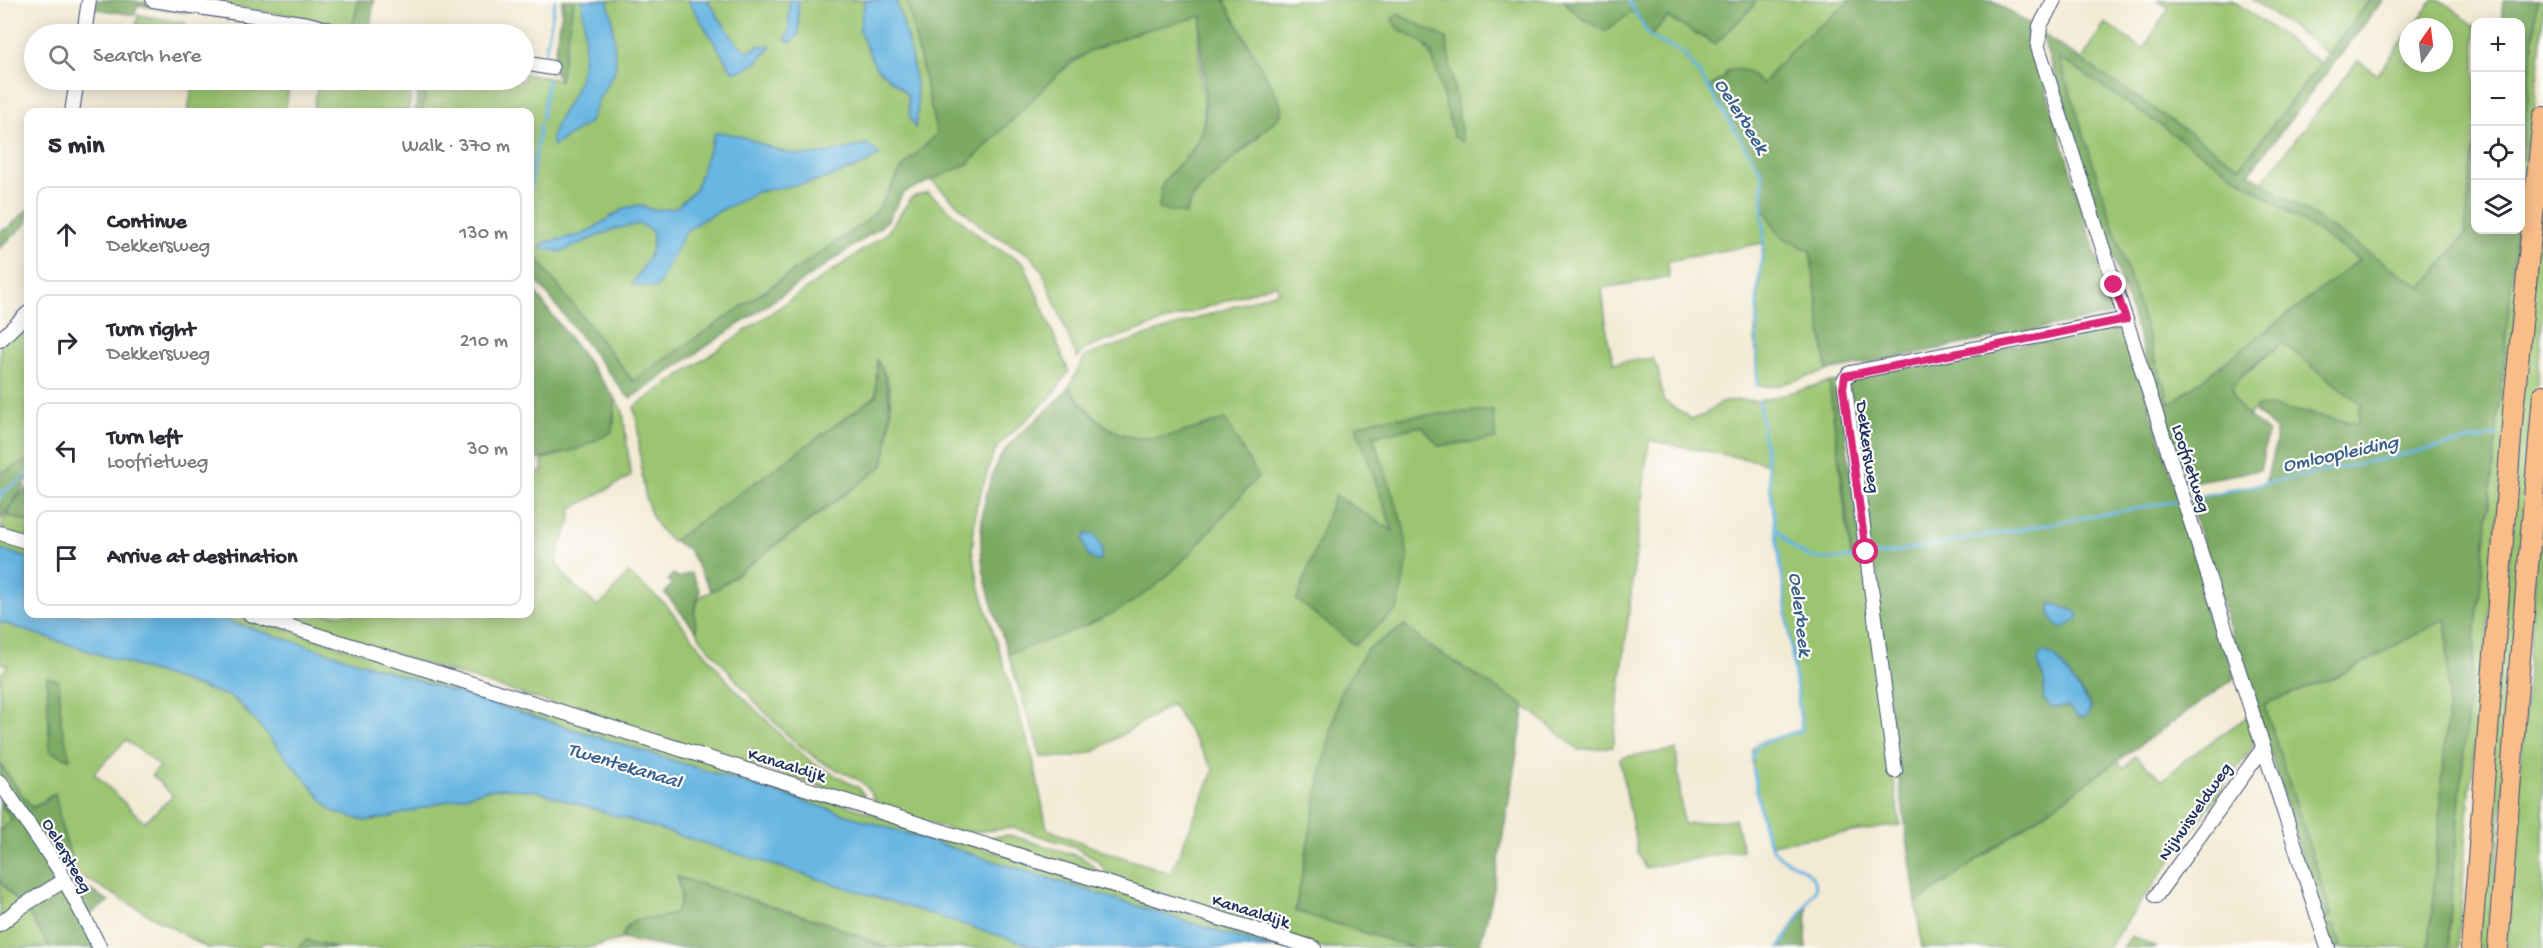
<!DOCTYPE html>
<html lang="en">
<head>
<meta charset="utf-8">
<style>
	:root { --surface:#fff; --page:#f2f2f3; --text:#2b2b33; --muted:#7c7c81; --line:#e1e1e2 }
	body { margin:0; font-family:"Gochi Hand",sans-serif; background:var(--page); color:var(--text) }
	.controls { position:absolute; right:18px; top:18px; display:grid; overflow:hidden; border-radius:12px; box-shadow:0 3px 15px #0003 }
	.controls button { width:54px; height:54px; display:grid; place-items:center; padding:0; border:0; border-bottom:2px solid var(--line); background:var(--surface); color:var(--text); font:30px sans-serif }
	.compass { position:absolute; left:2399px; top:18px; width:54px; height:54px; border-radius:50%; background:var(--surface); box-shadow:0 3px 15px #0003; rotate:14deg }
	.stop { position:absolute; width:18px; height:18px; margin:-14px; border:4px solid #db2777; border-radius:50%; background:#fff }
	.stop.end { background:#db2777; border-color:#fff; box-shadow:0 2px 6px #0008 }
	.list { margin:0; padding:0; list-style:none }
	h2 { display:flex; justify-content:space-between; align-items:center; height:78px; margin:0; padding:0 24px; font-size:26px }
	h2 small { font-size:20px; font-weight:400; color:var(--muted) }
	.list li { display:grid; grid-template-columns:39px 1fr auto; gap:18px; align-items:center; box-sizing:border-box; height:96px; margin:0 12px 12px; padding:0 12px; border:2px solid var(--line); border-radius:12px }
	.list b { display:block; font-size:22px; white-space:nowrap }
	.list p { margin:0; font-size:20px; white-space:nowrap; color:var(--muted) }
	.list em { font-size:20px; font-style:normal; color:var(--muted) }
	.icon { flex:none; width:33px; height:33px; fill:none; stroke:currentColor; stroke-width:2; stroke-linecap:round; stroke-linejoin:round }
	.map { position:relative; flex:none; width:2543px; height:948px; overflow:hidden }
	.search { position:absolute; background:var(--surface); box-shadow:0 3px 15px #0003; left:24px; top:24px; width:510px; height:66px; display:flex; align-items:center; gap:15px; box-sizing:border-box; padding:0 21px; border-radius:33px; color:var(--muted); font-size:22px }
	.panel { position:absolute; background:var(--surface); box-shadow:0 3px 15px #0003; left:24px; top:108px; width:510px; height:510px; border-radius:12px }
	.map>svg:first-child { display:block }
</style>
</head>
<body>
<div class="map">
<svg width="2543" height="948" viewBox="0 0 2543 948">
	<rect width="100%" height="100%" fill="#fdfcf7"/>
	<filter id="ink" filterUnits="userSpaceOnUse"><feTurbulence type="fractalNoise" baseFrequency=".0167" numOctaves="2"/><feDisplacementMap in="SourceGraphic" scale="12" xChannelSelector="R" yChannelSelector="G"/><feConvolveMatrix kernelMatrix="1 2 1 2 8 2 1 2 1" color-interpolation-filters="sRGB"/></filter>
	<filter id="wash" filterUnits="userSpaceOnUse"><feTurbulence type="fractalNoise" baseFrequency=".008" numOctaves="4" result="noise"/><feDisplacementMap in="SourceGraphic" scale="24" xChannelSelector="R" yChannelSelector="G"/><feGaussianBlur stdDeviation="1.35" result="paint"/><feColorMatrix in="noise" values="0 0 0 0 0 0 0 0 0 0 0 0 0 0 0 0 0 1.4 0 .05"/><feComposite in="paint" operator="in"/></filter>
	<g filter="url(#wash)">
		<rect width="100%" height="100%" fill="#f3ead4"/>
		<g fill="#9bc571" stroke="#5b7a68" stroke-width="1.5" fill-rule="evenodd">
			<path d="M217,0H359L351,30L319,20L216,4Z"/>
			<path d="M562,0H907L937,134L903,167L877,211L865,222L633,381L530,251V112H420L426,80H524V74L560,80Z"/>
			<path d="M1224,0H1563L1580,17L1605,31L1633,10L1650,37L1667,17L1715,44L1752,8L1755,0H1852L1798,43L1761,85L1748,71L1724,78L1709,87L1762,173L1763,206L1795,244L1810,250L1827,371L1773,387L1757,385L1755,333L1763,243L1668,261L1669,277L1602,288L1608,341L1614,363L1652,358L1658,369L1663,400L1691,419L1702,416L1720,403L1738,400L1759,401L1829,382L1851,558H1863L1867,578L1900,825L1771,844L1766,837L1753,769L1752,749C1762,736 1788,738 1802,730L1767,463L1649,440L1613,747L1579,750L1527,708L1424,643L1405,625L1367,650L1342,690L1295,911L1414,948H1325L1116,883L1097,860L1073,846L1014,828L959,833L876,806C869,775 844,776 822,762C783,737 750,696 720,661C713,652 701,642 697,632C692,620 694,606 701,596L718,588L883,466C889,435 900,388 877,362L876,396L673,541C634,517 644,447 634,407L886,234L912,197L928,192L989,244L1024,263L1069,372L1050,398L999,445L993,455L976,507L972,550L980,589L1033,759L1047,829L1103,851L1171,873L1214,770L1172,704L1095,751L1073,757H1041L1008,654L1110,614L1133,601L1202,540L1207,531L1225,419C1154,443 1118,456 1069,387L1085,356L1280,291L1275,284L1086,348L1077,358L1042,270L1030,255L984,229L931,180L969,163L1055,76L1088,52L1138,32L1203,15C1184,89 1238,116 1163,182L1177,212L1186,214C1195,183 1227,166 1250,145C1261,135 1271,121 1282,110L1278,98ZM1446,38L1450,122L1436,66L1423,41ZM1493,410L1494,418L1465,442L1439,446L1422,426L1373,436L1404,528L1397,608L1392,524L1356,426L1379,419Z"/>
			<path d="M2157,0H2232L2321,63L2240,168L2081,61L2105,23L2143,49L2169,8Z"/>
			<path d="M2253,0H2370L2329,54Z"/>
			<path d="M2433,0H2441L2475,26L2476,123L2465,235L2422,288L2262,182L2358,60L2377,75L2408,33V63H2444V27H2413Z"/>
			<path d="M2537,0H2543V15L2485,659L2469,801L2458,948H2448C2464,708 2495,469 2516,230H2520L2521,173Z"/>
			<path d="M138,15L186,23L184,34H135Z"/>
			<path d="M2058,56L2359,260L2170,404Z"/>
			<path d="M193,80H290L285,112H188Z"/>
			<path d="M318,80H413L408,112H313Z"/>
			<path d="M2543,152V311L2490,948H2474Z"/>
			<path d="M28,320V460L0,474V345Z"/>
			<path d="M2282,343L2361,404L2358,424L2307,413L2256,407L2248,417C2237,408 2229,398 2233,384Z"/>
			<path d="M615,398L623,412L631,476L571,509C574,528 555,545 557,565L571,583L597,606L608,598L628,573L666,605L731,685L785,739L813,763L859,788L864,795L863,800L264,614H530V474L543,471L542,459L559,455L614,424Z"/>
			<path d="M2543,475V674L2540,705L2543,709V948H2506Z"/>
			<path d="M6,515L28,522V540L0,528Z"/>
			<path d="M0,539L28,548V558L0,549Z"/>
			<path d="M206,614H239L1299,948H1271Z"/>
			<path d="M2447,618L2448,707L2429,948H2342L2334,924L2325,927L2322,920L2331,913L2264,704L2336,677Z"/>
			<path d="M0,622L231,697L260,726L373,821L486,790L504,788L537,791L1039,948H887L829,924L678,877C687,929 664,911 628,925L621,939L588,948H336L307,940L297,948L266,942L256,948H207L73,871L75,870L61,825L55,793L32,808L0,764V675L8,666L0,663ZM47,678L59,681L61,722L69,759L50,751ZM126,740L160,766L152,775L173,796L144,822L94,773Z"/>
			<path d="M2247,717L2255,743L2108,948H1922L1916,903L2118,761L2123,768L2135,756L2163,780L2185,760Z"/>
			<path d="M1676,750L1683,824L1735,819L1743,850L1645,868L1638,853L1620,760L1623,757Z"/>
			<path d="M0,803L12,820L0,830Z"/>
			<path d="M1009,835L1081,857L1091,864L1105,880L975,839Z"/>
			<path d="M0,881L19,904L0,919Z"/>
			<path d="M26,909L50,948H0V929Z"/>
			<path d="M2131,936L2156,948H2123Z"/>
		</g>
		<g fill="#7caa63" stroke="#4c6c60" stroke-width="1.5" fill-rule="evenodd">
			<path d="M97,0H128L187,9L189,13L137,5L135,15L95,9Z"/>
			<path d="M359,0H374L370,27L353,24Z"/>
			<path d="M564,0H574L560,80L552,68Z"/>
			<path d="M907,0H1224L1278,98L1282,110L1280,116L1200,188L1190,199L1186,214L1159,209C1160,201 1160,188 1164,182C1177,162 1195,156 1202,131C1213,96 1194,53 1203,16L1138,32L1088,52L1069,63L969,163L903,193L888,220L874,232L631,398L627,396L530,272L531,251L633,381L865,222L877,211L903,167L937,134Z"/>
			<path d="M1563,0H1755L1752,8L1715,44L1667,17L1650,37L1633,11L1605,31L1580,17Z"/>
			<path d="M1852,0H1992L2033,27L2029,33L2114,314L1827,371L1810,250L1783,238L1776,230L1763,206L1762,173L1709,87L1724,78L1727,71C1745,66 1749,73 1762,84L1798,43Z"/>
			<path d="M2370,0H2383L2249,173L2422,288L2465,235L2473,151L2475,148L2476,230H2516C2495,469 2464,708 2448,948H2429L2448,707L2447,618L2336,677L2264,704L2331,913L2330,917L2322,920L2189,499L2265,483L2276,443V430L2256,412V407L2272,406L2358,424L2361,404L2282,343L2243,374L2232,388C2236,412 2253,417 2268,433L2260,470L2186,483L2042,36L2043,34L2240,167ZM2059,57L2359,260L2170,404Z"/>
			<path d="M2503,0H2537L2521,173L2520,22H2501Z"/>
			<path d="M1398,14L1446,38L1463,142L1454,137L1431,52C1422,35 1399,37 1392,19Z"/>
			<path d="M420,80H428L422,112H415Z"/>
			<path d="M28,209V222L0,248V231L8,228Z"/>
			<path d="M530,286L615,398L612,432L576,450L530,461Z"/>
			<path d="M2124,324L2235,678L1916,903L1868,556L1848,378ZM2054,656L2090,703L2091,709L2072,710L2043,690Z"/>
			<path d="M877,360C897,395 890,429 883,466L718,588L711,590L688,549L673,541L876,396Z"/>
			<path d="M1834,381L1838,385L1863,558H1851V546L1829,382Z"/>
			<path d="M1069,387C1118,457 1154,443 1225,419L1258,477C1225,512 1191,557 1154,587C1112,620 1057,637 1008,654C989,594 970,553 988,489C992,475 997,459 1007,447C1026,426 1051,410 1069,387Z"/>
			<path d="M1493,410L1496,439L1439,446L1422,426L1373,436L1404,528L1408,559L1397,610L1355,645L1297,600L1335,495L1393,531L1356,426L1379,419Z"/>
			<path d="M28,460V480L23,482L25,486L0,520V474Z"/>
			<path d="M28,488V522L6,515L17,498Z"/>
			<path d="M689,573L692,574L700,591L694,611L697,632L665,593L672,584L668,580L673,574L680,578Z"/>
			<path d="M1405,625L1424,643L1525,706L1493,894L1479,948H1414L1295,911L1322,770L1341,690L1367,650Z"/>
			<path d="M47,677L59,681L61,722L70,759L50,752Z"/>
			<path d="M0,764L32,808L45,802L55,793L61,825L75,870L73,871L61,865L0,779Z"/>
			<path d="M0,790L60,880L19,904L0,881V830L12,820L0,803Z"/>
			<path d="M67,877L109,901L88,916Z"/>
			<path d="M677,877L829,924L887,948H671L621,939C631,909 651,923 673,914C684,903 682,891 677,877Z"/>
			<path d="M63,885L96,948H50L26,909Z"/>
			<path d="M1807,905L1806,948H1779Z"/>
			<path d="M2334,924L2342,948H2331L2325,927Z"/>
			<path d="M307,940L334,947L336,948H297Z"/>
		</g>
		<g fill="#68b6e2" stroke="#4272a0" stroke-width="1.5">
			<path d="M582,0H607L612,16L616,67L614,73L598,100L590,122L553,146C547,131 568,106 575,91C588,61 585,32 582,0Z"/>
			<path d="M688,0H707L735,41L748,52L758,46L770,45V48C761,59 747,73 732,71Z"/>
			<path d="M789,0H798L799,34L791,42L785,39L789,34Z"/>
			<path d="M865,0H896C906,31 924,98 915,128L910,117L907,94L875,66L859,30Z"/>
			<path d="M715,133C741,131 764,148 788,153C815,159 840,150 867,144L880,155L860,166L818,181L757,192L702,220L685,232L657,288L632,285C642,267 657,252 652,231L640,224L614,229L560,252L540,248L543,243L584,234L625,208L639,205L654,210L675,208L695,190Z"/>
			<path d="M1086,534L1095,535L1102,548L1101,560L1096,561L1088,556L1083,540Z"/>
			<path d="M0,549L28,558V614H206L1271,948H1039L537,791L504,788L486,790L390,817L365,821L332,811L240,703L231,697L0,622Z"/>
			<path d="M2051,603L2077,612L2078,618L2064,628L2058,627L2050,614Z"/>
			<path d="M2045,653C2046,653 2053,656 2054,656C2058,659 2090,705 2091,709L2085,717L2078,716L2068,707H2052L2043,699L2045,683L2038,663L2039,655Z"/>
		</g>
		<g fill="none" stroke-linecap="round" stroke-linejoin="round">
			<g stroke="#68b6e2" stroke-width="3">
				<path d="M1628,0L1650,37L1683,53L1701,76L1762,173L1764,243L1757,295V385"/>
				<path d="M545,53L555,0"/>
				<path d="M542,119L548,79"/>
				<path d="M530,191L540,126"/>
				<path d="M0,498L3,492L28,475"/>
				<path d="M2189,499L2498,435"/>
				<path d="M1776,527C1802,566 1822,559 1863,558"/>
				<path d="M1872,556L2177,501"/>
				<path d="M1752,761L1756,745L1802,730L1759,401"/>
				<path d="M1753,769C1758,792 1761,838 1777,854C1791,868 1814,865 1816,889L1779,948"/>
			</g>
		</g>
	</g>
	<g filter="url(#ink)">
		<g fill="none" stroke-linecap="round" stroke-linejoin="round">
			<defs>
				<g id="minor">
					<path d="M153,0L308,24L345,34"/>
					<path d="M2054,0L2040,26L2038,47L2328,948"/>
					<path d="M84,34L89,0"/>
					<path d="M524,63L552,68"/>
					<path d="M72,112L77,80"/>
					<path d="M0,340L28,313"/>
					<path d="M0,533L28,542"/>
					<path d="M250,614L1314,948"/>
					<path d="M1895,771L1844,380L1850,373L2126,319"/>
					<path d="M0,782L60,871L100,948"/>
					<path d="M2156,896L2263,748"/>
					<path d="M0,924L21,907L65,880"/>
				</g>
				<g id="highway">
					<path d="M2471,948L2513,412L2543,117"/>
					<path d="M2498,948L2519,670L2543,395"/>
				</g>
			</defs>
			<use href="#minor" stroke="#3b4b70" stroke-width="16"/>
			<use href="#highway" stroke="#3b4b70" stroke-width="22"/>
			<use href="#minor" stroke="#fff" stroke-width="14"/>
			<use href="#highway" stroke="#f8bd89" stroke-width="20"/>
		</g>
	</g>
	<g fill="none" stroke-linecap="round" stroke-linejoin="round" filter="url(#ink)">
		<path stroke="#db2777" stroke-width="8" d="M1866,552L1843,388L1845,376L2126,319L2114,285"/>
	</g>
	<g text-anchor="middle" stroke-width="4.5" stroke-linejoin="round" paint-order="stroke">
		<g font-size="18" fill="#1b2f5e" stroke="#fdfcf7">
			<text transform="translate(1869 447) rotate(82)" y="6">Dekkersweg</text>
			<text transform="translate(2192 468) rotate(72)" y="6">Loofrietweg</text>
			<text transform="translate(787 764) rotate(17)" y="6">Kanaaldijk</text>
			<text transform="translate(2194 811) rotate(-55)" y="6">Nijhuisveldweg</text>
			<text transform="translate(68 855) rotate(60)" y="6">Oelersteeg</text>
			<text transform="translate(1251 910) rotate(17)" y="6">Kanaaldijk</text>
		</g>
		<g font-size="20" font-style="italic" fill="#365e8c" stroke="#fdfcf7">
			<text transform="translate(1743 115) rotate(58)" y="7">Oelerbeek</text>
			<text transform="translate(2340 452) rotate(-12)" y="7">Omloopleiding</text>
			<text transform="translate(1802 614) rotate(83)" y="7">Oelerbeek</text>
			<text transform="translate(625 764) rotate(17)" y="7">Twentekanaal</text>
		</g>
	</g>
</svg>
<div class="controls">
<button>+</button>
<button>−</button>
<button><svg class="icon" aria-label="locate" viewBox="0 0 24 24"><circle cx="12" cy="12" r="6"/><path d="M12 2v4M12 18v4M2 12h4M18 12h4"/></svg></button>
<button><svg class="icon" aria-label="layers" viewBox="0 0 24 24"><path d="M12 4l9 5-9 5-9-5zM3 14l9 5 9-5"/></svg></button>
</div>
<svg class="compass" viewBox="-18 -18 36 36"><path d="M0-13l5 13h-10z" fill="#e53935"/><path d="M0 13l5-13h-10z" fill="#7c7c81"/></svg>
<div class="stop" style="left:1866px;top:552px"></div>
<div class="stop end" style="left:2114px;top:285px"></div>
<div class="search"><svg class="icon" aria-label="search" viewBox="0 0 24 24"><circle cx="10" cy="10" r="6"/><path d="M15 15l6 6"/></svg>Search here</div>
<section class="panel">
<h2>5 min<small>Walk · 370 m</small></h2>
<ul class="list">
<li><svg class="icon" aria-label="ahead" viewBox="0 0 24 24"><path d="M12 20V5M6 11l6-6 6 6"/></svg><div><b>Continue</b><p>Dekkersweg</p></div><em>130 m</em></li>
<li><svg class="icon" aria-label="right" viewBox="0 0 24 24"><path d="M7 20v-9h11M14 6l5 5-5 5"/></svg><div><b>Turn right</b><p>Dekkersweg</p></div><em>210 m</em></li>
<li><svg class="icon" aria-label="left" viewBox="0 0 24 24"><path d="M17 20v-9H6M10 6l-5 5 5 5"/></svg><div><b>Turn left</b><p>Loofrietweg</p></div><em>30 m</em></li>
<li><svg class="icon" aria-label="arrive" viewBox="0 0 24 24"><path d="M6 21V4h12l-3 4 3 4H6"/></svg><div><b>Arrive at destination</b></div></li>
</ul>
</section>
</div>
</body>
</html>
